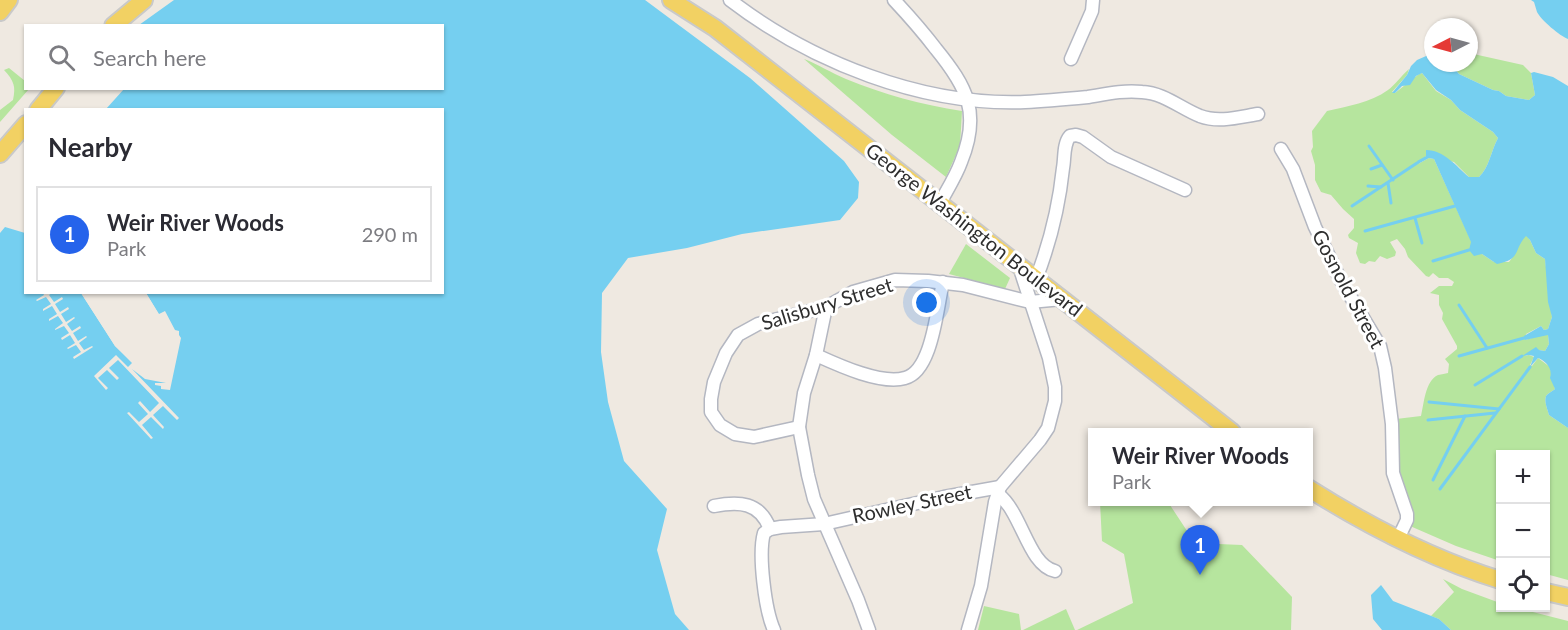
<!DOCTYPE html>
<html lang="en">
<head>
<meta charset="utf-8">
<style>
	:root { --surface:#fff; --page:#f7f7f7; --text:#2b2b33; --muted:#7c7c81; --line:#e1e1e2; --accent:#2563eb }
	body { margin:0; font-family:Lato,sans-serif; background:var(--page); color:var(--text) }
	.controls { position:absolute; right:18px; bottom:18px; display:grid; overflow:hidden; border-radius:0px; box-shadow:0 2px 4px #0004 }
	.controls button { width:54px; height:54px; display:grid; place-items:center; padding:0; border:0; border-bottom:2px solid var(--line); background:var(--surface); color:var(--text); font:30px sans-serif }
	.compass { position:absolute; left:1424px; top:18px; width:54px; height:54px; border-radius:50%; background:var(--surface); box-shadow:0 2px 4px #0004; rotate:264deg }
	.you { position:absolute; left:927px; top:303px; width:21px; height:21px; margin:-15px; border:4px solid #fff; border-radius:50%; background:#1a73e8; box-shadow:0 0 0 9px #1a73e833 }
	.badge { display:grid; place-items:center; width:39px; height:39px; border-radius:50%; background:var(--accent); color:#fff; font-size:20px; font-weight:700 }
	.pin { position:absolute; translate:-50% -50px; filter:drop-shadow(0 2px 3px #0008) }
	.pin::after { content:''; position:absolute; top:32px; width:21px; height:18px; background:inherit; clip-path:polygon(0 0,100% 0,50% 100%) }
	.popup { position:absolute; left:1088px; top:428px; width:225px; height:78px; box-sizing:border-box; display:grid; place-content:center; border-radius:0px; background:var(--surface); filter:drop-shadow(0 2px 4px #0005); font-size:20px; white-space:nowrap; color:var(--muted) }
	.popup b { font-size:22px; color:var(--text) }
	.popup::after { content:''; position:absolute; left:50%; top:100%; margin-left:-12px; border:12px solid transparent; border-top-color:var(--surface) }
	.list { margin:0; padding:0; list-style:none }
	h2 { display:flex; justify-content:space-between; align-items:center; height:78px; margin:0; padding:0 24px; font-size:26px }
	h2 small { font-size:20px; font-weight:400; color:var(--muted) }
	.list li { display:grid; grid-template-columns:39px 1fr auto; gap:18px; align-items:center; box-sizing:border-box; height:96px; margin:0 12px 12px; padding:0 12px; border:2px solid var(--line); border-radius:0px }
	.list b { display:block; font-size:22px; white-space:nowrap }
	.list p { margin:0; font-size:20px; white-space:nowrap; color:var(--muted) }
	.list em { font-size:20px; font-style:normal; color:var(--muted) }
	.icon { flex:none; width:33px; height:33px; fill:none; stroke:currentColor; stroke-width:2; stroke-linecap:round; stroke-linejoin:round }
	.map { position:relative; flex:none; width:1568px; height:630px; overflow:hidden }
	.search { position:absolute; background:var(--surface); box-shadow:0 2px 4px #0004; left:24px; top:24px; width:420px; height:66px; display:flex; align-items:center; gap:15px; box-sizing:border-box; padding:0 21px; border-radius:0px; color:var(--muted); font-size:22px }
	.panel { position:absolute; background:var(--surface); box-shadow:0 2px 4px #0004; left:24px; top:108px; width:420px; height:186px; border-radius:0px }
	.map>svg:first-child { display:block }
</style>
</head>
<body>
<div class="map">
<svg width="1568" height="630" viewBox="0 0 1568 630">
	<rect width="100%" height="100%" fill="#efe9e1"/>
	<g fill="#b6e59e">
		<path d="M1469,53L1523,65L1531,73L1535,95L1529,100L1506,96L1499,91L1493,90L1459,74L1450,63H1469Z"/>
		<path d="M804,59C818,64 831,73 846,79C883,94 922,105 962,111L960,146L946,177L892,135Z"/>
		<path d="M9,68L25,81L26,88L29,89L0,122V110L13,100C16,86 14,81 4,70Z"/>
		<path d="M1409,69L1407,75L1392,92L1395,93L1419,74L1422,73L1436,91L1451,100L1460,110L1493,132L1498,138C1491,151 1489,168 1479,177H1469L1454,162L1426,156L1418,164L1429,158L1434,159L1477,254H1482L1494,262H1509C1516,254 1519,241 1526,235L1530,240L1536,253L1545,259L1552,317L1548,329L1544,330L1541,326L1526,334L1525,340L1545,334L1548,335L1549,344L1545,351L1539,350L1524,356L1529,355L1534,357L1530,365L1532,366L1538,358L1550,367L1555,389C1553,391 1550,392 1548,394C1542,398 1548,410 1549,415L1568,428V580L1546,574V454H1500V561L1456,546L1410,526L1399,476L1396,419L1421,416C1424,404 1425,381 1438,375C1442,374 1445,374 1448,373L1449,364L1445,359L1457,349V346L1442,319L1443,313L1439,305V295L1430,293L1439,286H1452L1454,282L1448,278H1439L1433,273L1429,277L1426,276L1408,257L1405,249L1397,239L1390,242L1396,252L1395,256L1387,259L1380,256L1375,262L1369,261L1365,264L1360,263L1356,253L1358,243L1349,238L1348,235L1354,228V219L1343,209L1331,195L1321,192L1315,180V165L1311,151L1313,147L1312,131L1327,111C1348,106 1370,103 1388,90C1395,85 1401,76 1409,69Z"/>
		<path d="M966,244L1010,278L1005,289L949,274Z"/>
		<path d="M1100,502H1168L1195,543L1242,545L1292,597L1291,630H1077L1133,603L1124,554L1102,541Z"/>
		<path d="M1443,579L1462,589L1500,603V608H1517L1568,621V630H1451L1439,619L1431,616L1454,592Z"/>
		<path d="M984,606L1019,614L1021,630H978Z"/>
		<path d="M1066,609L1075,630H1023Z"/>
	</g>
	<g fill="#75cff0">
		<path d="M174,0H645L750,78L844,161L859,182L858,198L840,220L742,234L687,248L628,258L602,293L601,352L608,402L624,461L667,509L657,550L675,614L689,630H0V233L5,227L25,233L26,292L81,293L115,346L141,370L159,374L168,330L146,293L442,292V110L106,109L124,89L442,88V26L139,25Z"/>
		<path d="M1531,0H1568V39C1560,36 1541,20 1537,12C1536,9 1535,5 1534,2Z"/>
		<path d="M1433,53V63H1450L1459,74L1493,90L1499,91L1506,96L1529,100L1535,95L1531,73L1534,72L1553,77L1568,86V428L1549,415C1548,410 1542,398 1548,394C1550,392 1553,391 1555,389L1550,378C1553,369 1546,361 1538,358L1530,367L1534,356L1529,355L1522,356L1536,347L1539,350L1545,351L1549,344L1548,335L1525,340L1524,336L1541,326L1544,330L1548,329L1552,317L1548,302L1545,259L1536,253L1530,240L1526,236C1513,250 1522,259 1497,264L1482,254L1474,256L1469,250L1471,242L1434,159L1429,158L1418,164L1417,161L1426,156V150C1444,150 1456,166 1469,177H1479C1489,168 1491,151 1498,138L1493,132L1460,110L1451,100L1436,90L1422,73L1416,76L1410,85L1402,86L1395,93H1392L1407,75L1411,66L1417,60Z"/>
		<path d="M1381,585L1393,601L1439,619L1451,630H1382L1373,619L1371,595Z"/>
	</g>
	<g fill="#efe9e1">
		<path d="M85,292L117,344L143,367L157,370L165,330L143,292L146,293L159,314L165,311L175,330L179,331V335L181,338L170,390L161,389V386L155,385V383H166L145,379L132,369L179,418L177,420L163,406L153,415L164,427L163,429L151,417L142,425L153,438L151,439L127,413L129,412L139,422L148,414L138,403L140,401L150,412L159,403L118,360L109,368L119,378L117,380L107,370L98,378L108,388L106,390L94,376L116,355L128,367L132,363L115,346L81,293Z"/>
		<path d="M43,293H52L49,295L54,302L62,297L63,299L55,304L60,312L68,307L69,309L61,314L66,322L74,317L75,318L67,324L72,331L80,326L81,328L73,333L78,341L86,336L87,337L79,343L84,350L92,346L93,347L74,359L73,357L81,352L76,345L68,349L67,348L75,343L70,335L62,340L61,338L69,333L64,326L55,330V329L63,323L58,316L49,321V319L57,314L52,306L43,311V309L51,304L46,297L37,301L36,300L44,295Z"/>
	</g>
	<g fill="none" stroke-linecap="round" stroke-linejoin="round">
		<g stroke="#75cff0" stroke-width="3">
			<path d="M1369,146L1393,180"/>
			<path d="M1371,169L1382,165"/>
			<path d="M1388,183L1391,203"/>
			<path d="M1368,186L1381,187"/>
			<path d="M1352,206L1417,163"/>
			<path d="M1415,218L1422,243"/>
			<path d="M1365,231L1455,206"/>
			<path d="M1433,261L1469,250"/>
			<path d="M1459,305L1487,348"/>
			<path d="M1459,356L1524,338"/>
			<path d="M1475,385L1522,356"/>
			<path d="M1429,402L1499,409"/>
			<path d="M1428,420L1495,413"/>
			<path d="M1433,480L1465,416"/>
			<path d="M1440,489L1530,367"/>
		</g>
		<defs>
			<g id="minor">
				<path d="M730,0C811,62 922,106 1025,102C1046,101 1067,99 1088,97C1106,94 1123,90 1142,92C1164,93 1180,108 1200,116C1219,123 1239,117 1258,114"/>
				<path d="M894,0C909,16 923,32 936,49C967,87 981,113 961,162C956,176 947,190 940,203"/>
				<path d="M1071,59L1092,11L1093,0"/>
				<path d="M1281,149L1293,169L1315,227L1340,279L1380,346L1385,368L1392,424L1393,473L1407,514V520L1398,539"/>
				<path d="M1036,279C1050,243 1059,206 1063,168C1065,158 1063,144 1070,136L1076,135L1083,137L1111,157L1185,190"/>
				<path d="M826,307L816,355L804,393L799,427L808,475L814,499L858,600L869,630"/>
				<path d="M816,355C838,365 881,385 905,378C917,375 924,361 928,350C936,328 938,305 943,282"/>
				<path d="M799,427L754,437L735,434L720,425L711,412V399L714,382L726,353L738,335L758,324L826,307L853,292L895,280L928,281L963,285L1030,302L1062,299"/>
				<path d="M998,494C1022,512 1028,565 1055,571"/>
				<path d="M714,506C739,501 760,502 770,529"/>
				<path d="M774,630C765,610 758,554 764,533L770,529L781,527L824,524L944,497L1000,487"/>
				<path d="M968,630L981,586L995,502L1000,487L1040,440L1048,428L1055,401V387L1049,358L1019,266"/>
			</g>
			<g id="major">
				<path d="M671,0L715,28L1232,432"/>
				<path d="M0,12L9,0"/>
				<path d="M113,26L144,0"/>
				<path d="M38,110L56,88"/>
				<path d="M0,154L26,124"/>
				<path d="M1308,488C1368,526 1432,559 1500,580"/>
				<path d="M1546,592L1568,597"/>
			</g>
		</defs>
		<use href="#minor" stroke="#b4b7c1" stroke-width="15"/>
		<use href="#major" stroke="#c9c9c9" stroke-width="20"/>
		<use href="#minor" stroke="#fff" stroke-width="12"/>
		<use href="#major" stroke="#f2d163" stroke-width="16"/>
	</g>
	<g text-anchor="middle" stroke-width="6" stroke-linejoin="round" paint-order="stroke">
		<g font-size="20" fill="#2e2e2e" stroke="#fff">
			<text transform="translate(974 230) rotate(38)" y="7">George Washington Boulevard</text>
			<text transform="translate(1348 289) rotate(62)" y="7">Gosnold Street</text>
			<text transform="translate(827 304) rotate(-17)" y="7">Salisbury Street</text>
			<text transform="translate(912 504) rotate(-12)" y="7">Rowley Street</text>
		</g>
	</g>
</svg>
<div class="controls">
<button>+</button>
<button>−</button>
<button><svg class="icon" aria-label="locate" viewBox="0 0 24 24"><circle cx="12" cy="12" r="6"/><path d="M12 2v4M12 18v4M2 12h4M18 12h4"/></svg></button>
</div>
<svg class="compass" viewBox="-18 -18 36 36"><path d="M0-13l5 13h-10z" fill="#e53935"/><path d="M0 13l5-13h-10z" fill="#7c7c81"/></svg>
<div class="you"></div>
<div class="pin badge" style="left:1200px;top:575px">1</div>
<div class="popup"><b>Weir River Woods</b>Park</div>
<div class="search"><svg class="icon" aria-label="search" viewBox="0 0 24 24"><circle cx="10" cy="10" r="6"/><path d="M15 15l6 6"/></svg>Search here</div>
<section class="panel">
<h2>Nearby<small></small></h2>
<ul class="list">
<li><span class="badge">1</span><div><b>Weir River Woods</b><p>Park</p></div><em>290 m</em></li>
</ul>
</section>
</div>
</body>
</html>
